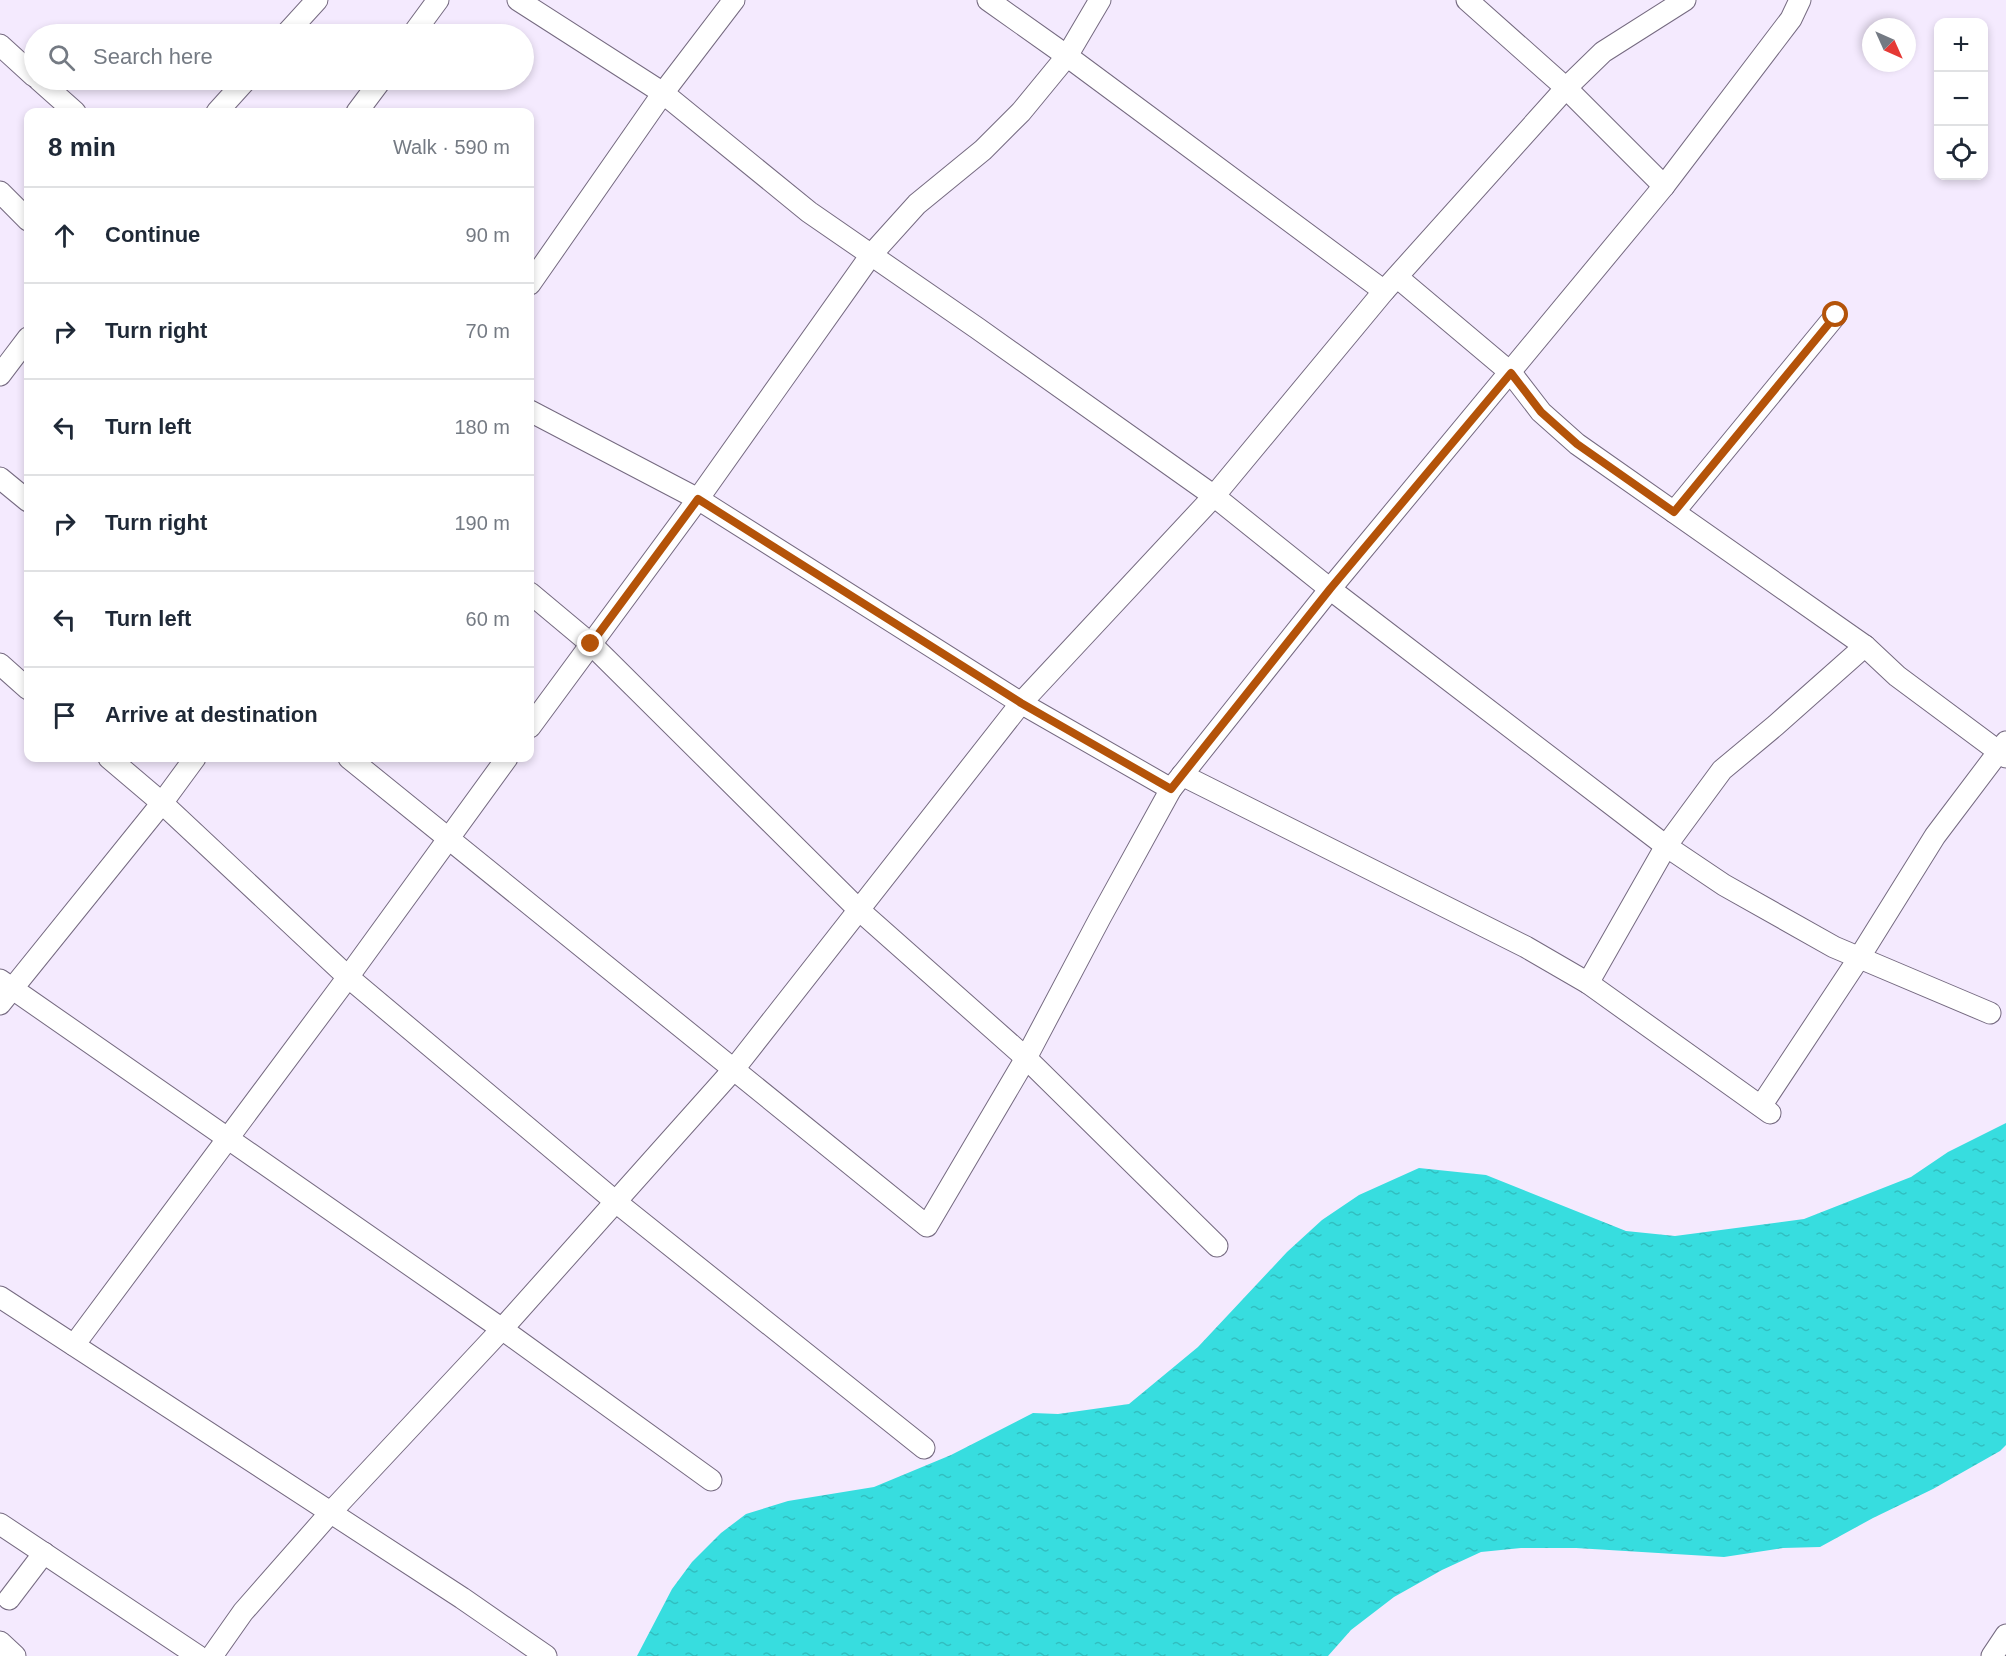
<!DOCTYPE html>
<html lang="en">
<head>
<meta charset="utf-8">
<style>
	:root { --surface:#fff; --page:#f6f6f7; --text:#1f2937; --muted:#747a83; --line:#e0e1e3 }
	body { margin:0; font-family:Helvetica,sans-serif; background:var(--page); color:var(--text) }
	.controls { position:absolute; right:18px; top:18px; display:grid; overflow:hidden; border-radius:12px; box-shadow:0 3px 9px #0003 }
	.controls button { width:54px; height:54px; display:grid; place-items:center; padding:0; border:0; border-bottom:2px solid var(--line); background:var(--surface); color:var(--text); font:30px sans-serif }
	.compass { position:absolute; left:1862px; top:18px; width:54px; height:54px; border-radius:50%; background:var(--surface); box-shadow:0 3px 9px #0003; rotate:135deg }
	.stop { position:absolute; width:18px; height:18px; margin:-14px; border:4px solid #b45309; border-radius:50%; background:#fff }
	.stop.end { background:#b45309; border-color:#fff; box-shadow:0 2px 6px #0008 }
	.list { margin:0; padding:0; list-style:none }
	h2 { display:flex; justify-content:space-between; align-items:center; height:78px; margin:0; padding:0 24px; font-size:26px }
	h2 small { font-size:20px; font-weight:400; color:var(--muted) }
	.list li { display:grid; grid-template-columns:39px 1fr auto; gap:18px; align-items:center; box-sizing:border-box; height:96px; padding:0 24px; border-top:2px solid var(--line) }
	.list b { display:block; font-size:22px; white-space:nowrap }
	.list em { font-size:20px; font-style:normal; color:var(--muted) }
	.icon { flex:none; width:33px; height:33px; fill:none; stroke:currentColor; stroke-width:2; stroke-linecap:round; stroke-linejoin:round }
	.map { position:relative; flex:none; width:2006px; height:1656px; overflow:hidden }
	.search { position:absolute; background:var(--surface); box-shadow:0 3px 9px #0003; left:24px; top:24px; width:510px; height:66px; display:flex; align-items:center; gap:15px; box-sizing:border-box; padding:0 21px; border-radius:33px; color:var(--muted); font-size:22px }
	.panel { position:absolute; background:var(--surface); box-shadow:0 3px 9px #0003; left:24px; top:108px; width:510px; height:654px; border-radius:12px }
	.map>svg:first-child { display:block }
</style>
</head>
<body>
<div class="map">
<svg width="2006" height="1656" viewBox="0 0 2006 1656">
	<defs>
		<pattern id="water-ripples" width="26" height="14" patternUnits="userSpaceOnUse" patternTransform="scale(1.5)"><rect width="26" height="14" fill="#37dddf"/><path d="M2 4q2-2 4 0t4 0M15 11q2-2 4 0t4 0" fill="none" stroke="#31bec0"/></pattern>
	</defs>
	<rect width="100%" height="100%" fill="#f4eafe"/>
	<path fill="url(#water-ripples)" d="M2006,1123V1445L2000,1451L1933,1489L1873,1518L1820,1547L1783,1548L1724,1557L1576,1548H1521L1481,1552L1442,1570L1394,1597L1351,1630L1328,1656H637L672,1589L692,1562L721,1533L746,1514L788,1501L874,1487L951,1455L1033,1413L1058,1414L1129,1404L1198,1347L1287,1252L1322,1220L1359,1195L1419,1168L1486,1175L1626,1231L1675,1236L1804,1219L1911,1177L1948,1152Z"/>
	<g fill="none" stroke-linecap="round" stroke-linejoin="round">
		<defs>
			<g id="street">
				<path d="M518,0L663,93L809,212L977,328L1214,496L1330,589L1666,846L1724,885L1834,947L1990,1013"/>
				<path d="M988,0L1067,56L1384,291"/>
				<path d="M1467,0L1566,88L1664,186"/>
				<path d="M286,34L317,0"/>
				<path d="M413,34L438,0"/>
				<path d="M0,45L34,76"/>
				<path d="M39,80L75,112"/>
				<path d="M217,112L246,80"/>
				<path d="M357,112L381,80"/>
				<path d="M0,192L28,220"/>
				<path d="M1397,277L1511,373L1541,412L1577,444L1865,646L1897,676L2006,757"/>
				<path d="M530,284L663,93L734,0"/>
				<path d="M0,375L28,338"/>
				<path d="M530,411L698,499L1021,703L1171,789"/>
				<path d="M0,478L28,501"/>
				<path d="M1674,512L1836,315"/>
				<path d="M530,593L591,644L859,910L1026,1058L1217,1246"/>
				<path d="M0,664L28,689"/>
				<path d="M530,727L698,499L871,255L917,204L983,150L1021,112L1067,56L1100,0"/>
				<path d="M109,758L162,803L348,977L616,1202L924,1448"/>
				<path d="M349,758L927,1226L1026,1058L1100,918L1171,789L1330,589L1664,186L1791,19L1800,0"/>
				<path d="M1182,775L1526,947L1588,983L1770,1113"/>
				<path d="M0,980L502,1329L711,1480"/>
				<path d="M1588,983L1666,846L1722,770L1776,725L1865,646"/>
				<path d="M0,1004L162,803L195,758"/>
				<path d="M1761,1106L1859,958L1935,836L2006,742"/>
				<path d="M0,1297L462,1598L546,1656"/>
				<path d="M74,1345L348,977L507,758"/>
				<path d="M0,1524L198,1656"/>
				<path d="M9,1599L44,1553"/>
				<path d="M0,1642L15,1656"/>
				<path d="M212,1656L243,1612L330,1513L502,1329L734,1069L1021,703L1214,496L1384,291L1566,88L1603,52L1685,0"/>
				<path d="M1992,1656L2006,1635"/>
			</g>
		</defs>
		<use href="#street" stroke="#756a80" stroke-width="23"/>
		<use href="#street" stroke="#fff" stroke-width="21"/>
	</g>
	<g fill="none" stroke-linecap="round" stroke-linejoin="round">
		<path stroke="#b45309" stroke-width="8" d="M591,644L698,499L1021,703L1171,789L1330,589L1511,373L1541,412L1577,444L1674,512L1836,315"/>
	</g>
</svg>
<div class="controls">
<button>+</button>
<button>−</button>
<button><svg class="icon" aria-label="locate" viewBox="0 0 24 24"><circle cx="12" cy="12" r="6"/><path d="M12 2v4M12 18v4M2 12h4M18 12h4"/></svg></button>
</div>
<svg class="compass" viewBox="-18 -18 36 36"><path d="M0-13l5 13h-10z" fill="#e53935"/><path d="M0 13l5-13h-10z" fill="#747a83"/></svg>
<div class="stop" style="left:1836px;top:315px"></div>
<div class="stop end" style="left:591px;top:644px"></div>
<div class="search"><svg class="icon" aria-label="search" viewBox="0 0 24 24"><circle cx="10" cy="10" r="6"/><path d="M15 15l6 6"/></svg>Search here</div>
<section class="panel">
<h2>8 min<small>Walk · 590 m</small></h2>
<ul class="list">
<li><svg class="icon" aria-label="ahead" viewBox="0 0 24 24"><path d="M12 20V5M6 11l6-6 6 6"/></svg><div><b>Continue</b></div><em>90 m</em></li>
<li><svg class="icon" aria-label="right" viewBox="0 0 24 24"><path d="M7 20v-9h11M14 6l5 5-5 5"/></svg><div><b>Turn right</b></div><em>70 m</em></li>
<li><svg class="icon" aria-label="left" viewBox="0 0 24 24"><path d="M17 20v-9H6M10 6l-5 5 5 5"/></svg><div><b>Turn left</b></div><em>180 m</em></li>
<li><svg class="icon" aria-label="right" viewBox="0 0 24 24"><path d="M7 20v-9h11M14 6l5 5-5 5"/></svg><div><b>Turn right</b></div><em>190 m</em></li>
<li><svg class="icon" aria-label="left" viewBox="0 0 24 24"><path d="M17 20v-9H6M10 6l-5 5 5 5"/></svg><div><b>Turn left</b></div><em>60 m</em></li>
<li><svg class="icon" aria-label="arrive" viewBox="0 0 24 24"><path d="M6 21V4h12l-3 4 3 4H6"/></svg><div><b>Arrive at destination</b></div></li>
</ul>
</section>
</div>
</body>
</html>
